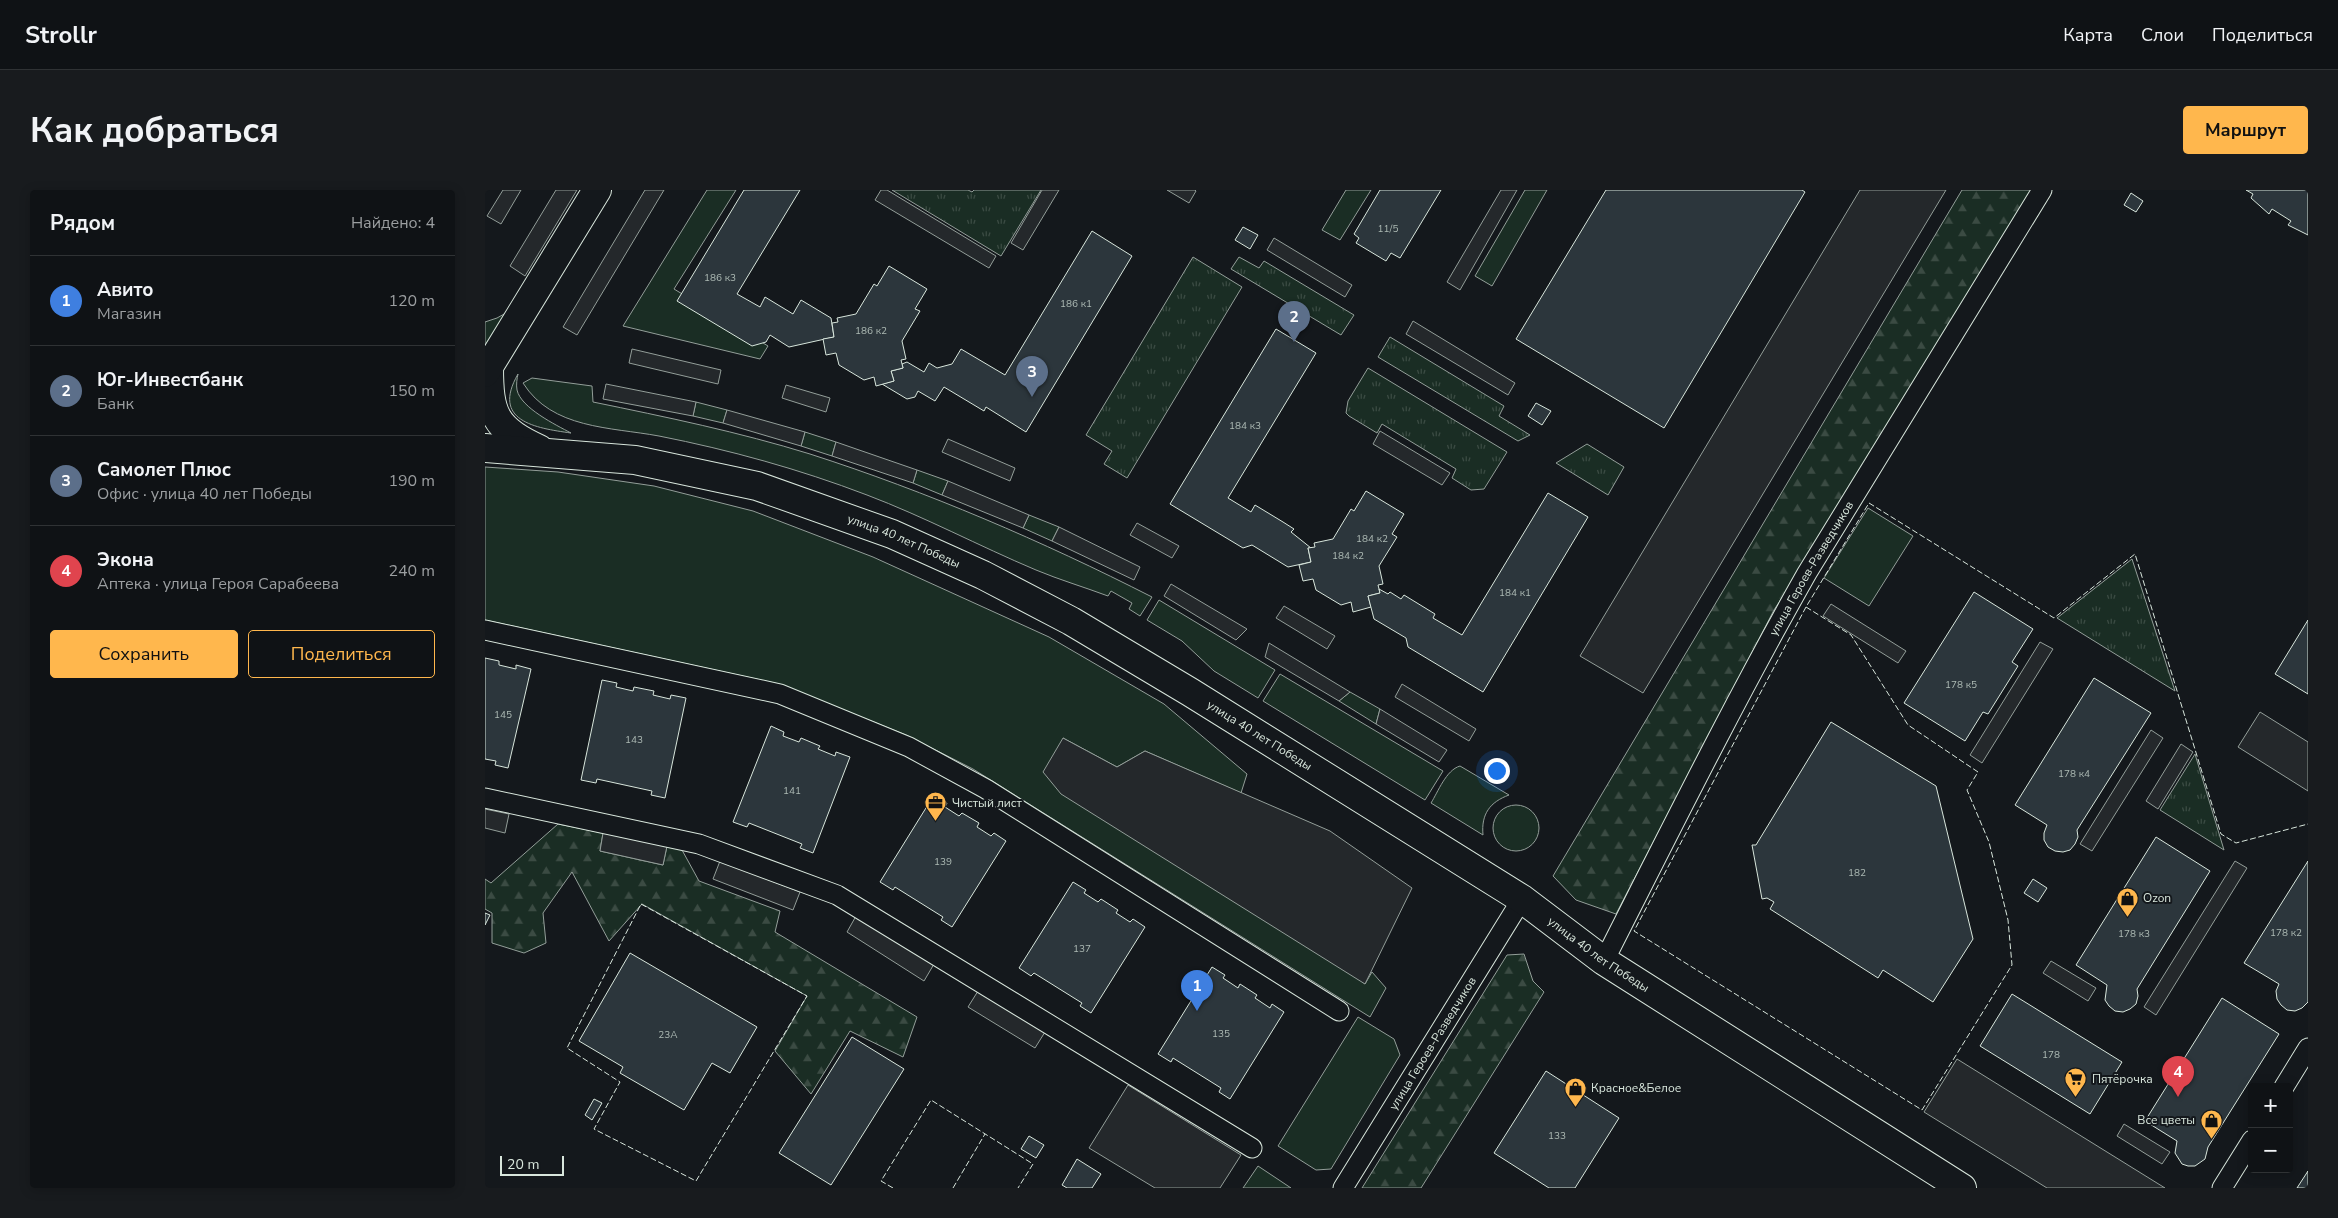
<!DOCTYPE html>
<html lang="ru">
<head>
<meta charset="utf-8">
<style>
	:root { --surface:#0f1215; --page:#181b1e; --text:#f1f3f6; --muted:#9b9ea0; --line:#2f3234; --accent:#ffb74d }
	body { margin:0; font-family:"Nunito Sans",sans-serif; background:var(--page); color:var(--text) }
	.controls { position:absolute; right:15px; bottom:15px; display:grid; overflow:hidden; border-radius:5px; box-shadow:0 2px 12px #0003 }
	.controls button { width:45px; height:45px; display:grid; place-items:center; padding:0; border:0; border-bottom:1px solid var(--line); background:var(--surface); color:var(--text); font:25px sans-serif }
	.scale { position:absolute; left:15px; bottom:12px; width:64px; box-sizing:border-box; padding-left:5px; border:2px solid #d8e6dc; border-top:0; font-size:14px; line-height:18px; white-space:nowrap; color:#d8e6dc; -webkit-text-stroke:4px #14181c; paint-order:stroke }
	.you { position:absolute; left:1011px; top:580px; width:18px; height:18px; margin:-12px; border:4px solid #fff; border-radius:50%; background:#1a73e8; box-shadow:0 0 0 8px #1a73e833 }
	.badge { display:grid; place-items:center; width:32px; height:32px; border-radius:50%; background:var(--accent); color:#fff; font-size:16px; font-weight:700 }
	.pin { position:absolute; translate:-50% -41px; filter:drop-shadow(0 1px 2px #0008) }
	.pin::after { content:''; position:absolute; top:26px; width:18px; height:15px; background:inherit; clip-path:polygon(0 0,100% 0,50% 100%) }
	.list { margin:0; padding:0; list-style:none }
	h2 { display:flex; justify-content:space-between; align-items:center; height:65px; margin:0; padding:0 20px; font-size:21px }
	h2 small { font-size:16px; font-weight:400; color:var(--muted) }
	.list li { display:grid; grid-template-columns:32px 1fr auto; gap:15px; align-items:center; box-sizing:border-box; height:90px; padding:0 20px; border-top:1px solid var(--line) }
	.list b { display:block; font-size:19px; white-space:nowrap }
	.list p { margin:0; font-size:16px; white-space:nowrap; color:var(--muted) }
	.list em { font-size:16px; font-style:normal; color:var(--muted) }
	.actions { display:flex; gap:10px; padding:15px 20px }
	.actions a { flex:1; padding:11px 0; border:1px solid var(--accent); border-radius:5px; text-align:center; font-size:18px; color:var(--accent) }
	.actions .main { background:var(--accent); color:#111 }
	.map { position:relative; flex:none; width:1823px; height:998px; overflow:hidden; border-radius:5px }
	header { display:flex; align-items:center; gap:30px; box-sizing:border-box; height:70px; padding:0 25px; background:var(--surface); border-bottom:1px solid var(--line) }
	header strong { font-size:24px }
	nav { display:flex; gap:28px; margin-inline-start:auto; font-size:18px }
	.intro { display:flex; align-items:center; justify-content:space-between; box-sizing:border-box; height:120px; padding:0 30px }
	h1 { margin:0; font-size:35px }
	.button { padding:12px 22px; border-radius:5px; background:var(--accent); color:#111; font-size:18px; font-weight:700 }
	main { display:flex; gap:30px; padding:0 30px }
	aside { flex:1; background:var(--surface); border-radius:5px; box-shadow:0 2px 12px #0003 }
	.map>svg:first-child { display:block }
</style>
</head>
<body>
<header>
<strong>Strollr</strong>
<nav><a>Карта</a><a>Слои</a><a>Поделиться</a></nav>
</header>
<div class="intro"><h1>Как добраться</h1><a class="button">Маршрут</a></div>
<main>
<aside>
<h2>Рядом<small>Найдено: 4</small></h2>
<ul class="list">
<li><span class="badge" style="background:#3f7fe0">1</span><div><b>Авито</b><p>Магазин</p></div><em>120 m</em></li>
<li><span class="badge" style="background:#5c6f8a">2</span><div><b>Юг-Инвестбанк</b><p>Банк</p></div><em>150 m</em></li>
<li><span class="badge" style="background:#5c6f8a">3</span><div><b>Самолет Плюс</b><p>Офис · улица 40 лет Победы</p></div><em>190 m</em></li>
<li><span class="badge" style="background:#e0444e">4</span><div><b>Экона</b><p>Аптека · улица Героя Сарабеева</p></div><em>240 m</em></li>
</ul>
<div class="actions"><a class="main">Сохранить</a><a>Поделиться</a></div>
</aside>
<div class="map">
<svg width="1823" height="998" viewBox="0 0 1823 998">
	<defs>
		<pattern id="forest-firs" width="22" height="20" patternUnits="userSpaceOnUse" patternTransform="scale(1.25)"><rect width="22" height="20" fill="#1a2d24"/><path d="M5 1l3.5 6h-7zM16 11l3.5 6h-7z" fill="#3b4b43"/></pattern>
		<pattern id="park-tufts" width="24" height="20" patternUnits="userSpaceOnUse" patternTransform="scale(1.25)"><rect width="24" height="20" fill="#1a2d24"/><path d="M3 7l-1-3M5 7V3M7 7l1-3M15 17l-1-3M17 17v-4M19 17l1-3" fill="none" stroke="#3b4b43"/></pattern>
	</defs>
	<rect width="100%" height="100%" fill="#14181c"/>
	<g fill="#1a2d24" stroke="#939e99">
		<path d="M222,0H251L189,99L283,156L275,169L138,136Z"/>
		<path d="M861,0H886L855,50L837,40Z"/>
		<path d="M1040,0H1062L1007,96L990,86Z"/>
		<path d="M28,119L0,163V132L12,128Z"/>
		<path d="M33,184C32,188 31,195 32,200C36,218 71,235 86,243C50,238 6,231 33,184Z"/>
		<path d="M47,188L107,196L108,212C181,227 254,242 325,264C443,302 557,351 667,407L655,426L644,419L647,413L626,401L623,406C599,397 575,390 551,380C494,356 440,327 382,305C314,279 245,260 174,246C125,237 67,239 38,193Z"/>
		<path d="M211,212L242,220L238,233L208,226Z"/>
		<path d="M320,242L351,252L347,266L316,256Z"/>
		<path d="M0,277L73,282L169,296L268,321L388,367L564,447L679,514L762,584L756,603L660,561L632,577L578,548L880,794L887,782L901,798L885,827L488,579L421,545L294,494L0,430Z"/>
		<path d="M432,280L463,291L457,305L428,293Z"/>
		<path d="M1383,318L1428,346L1384,416L1339,388Z"/>
		<path d="M544,325L574,337L567,351L538,338Z"/>
		<path d="M674,410L790,480L773,508L729,481L697,451L662,430Z"/>
		<path d="M795,484L958,581L940,610L778,511Z"/>
		<path d="M865,502L895,519L891,534L854,511Z"/>
		<path d="M975,576L1024,605C1005,612 996,624 998,645L946,613C953,602 961,580 975,576Z"/>
		<circle cx="1031" cy="638" r="23"/>
		<path d="M873,827L909,849L915,865L846,979L831,980L793,956Z"/>
		<path d="M773,976L806,998H758Z"/>
	</g>
	<g fill="url(#forest-firs)" stroke="#939e99">
		<path d="M1477,0H1561L1289,420L1131,724L1091,710L1068,686Z"/>
		<path d="M73,634L118,643L115,661L178,675L182,656L197,660L214,691L295,721L290,742L432,827L418,867L365,841L326,904L290,861L322,806L157,714L124,751L87,682L58,723L61,753L39,763L7,753V723L0,719V689L6,693Z"/>
		<path d="M1039,764L1048,791L1059,802L936,998H877L1022,765Z"/>
	</g>
	<g fill="url(#park-tufts)" stroke="#939e99">
		<path d="M407,0H483L487,2L489,0H556L516,66Z"/>
		<path d="M708,67L757,97L642,288L619,274L627,261L601,245Z"/>
		<path d="M754,67L774,78L779,71L869,125L856,145L746,79Z"/>
		<path d="M905,147L1019,216L1014,226L1045,245L1033,251L893,167Z"/>
		<path d="M883,178L1022,262L999,299L986,300L967,288L971,279L897,234L892,243L864,226L861,223L863,211Z"/>
		<path d="M1102,254L1139,277L1123,305L1071,273Z"/>
		<path d="M1647,369L1690,501L1572,428Z"/>
		<path d="M1710,564L1739,660L1675,620Z"/>
	</g>
	<g fill="#24282b" stroke="#939e99">
		<path d="M18,0H36L16,34L2,26Z"/>
		<path d="M71,0H92L40,86L25,76Z"/>
		<path d="M160,0H179L92,145L78,137Z"/>
		<path d="M396,0H402L511,66L504,78L390,10Z"/>
		<path d="M557,0H574L538,60L526,53Z"/>
		<path d="M682,0H710L711,1L704,13Z"/>
		<path d="M1016,0H1032L975,100L962,92Z"/>
		<path d="M1375,0H1461L1158,503L1095,466Z"/>
		<path d="M789,48L867,95L860,107L782,60Z"/>
		<path d="M928,131L1030,193L1023,205L921,144Z"/>
		<path d="M147,159L236,180L233,194L144,173Z"/>
		<path d="M121,194L211,212L208,226L118,209Z"/>
		<path d="M301,195L345,208L341,222L297,208Z"/>
		<path d="M242,220L320,242L316,256L238,233Z"/>
		<path d="M895,241L965,283L957,295L888,254Z"/>
		<path d="M463,249L530,278L525,291L457,262Z"/>
		<path d="M351,252L432,280L428,293L347,266Z"/>
		<path d="M463,291L544,325L538,338L457,305Z"/>
		<path d="M652,333L694,356L687,368L645,345Z"/>
		<path d="M574,337L655,377L649,390L567,351Z"/>
		<path d="M686,394L762,439L751,450L679,406Z"/>
		<path d="M1346,414L1421,461L1413,473L1338,426Z"/>
		<path d="M799,416L850,446L842,459L791,428Z"/>
		<path d="M1555,452L1568,459L1497,573L1485,565Z"/>
		<path d="M784,453L865,502L854,511L780,467Z"/>
		<path d="M917,494L991,539L984,551L910,507Z"/>
		<path d="M895,519L962,560L954,572L891,534Z"/>
		<path d="M1775,522L1823,552V601L1753,557Z"/>
		<path d="M1666,540L1678,548L1607,661L1595,654Z"/>
		<path d="M578,548L632,577L660,561L845,641L927,698L880,794L576,604L558,582Z"/>
		<path d="M1696,554L1708,562L1673,619L1661,611Z"/>
		<path d="M0,619L24,624L20,643L0,638Z"/>
		<path d="M118,643L182,656L178,675L115,661Z"/>
		<path d="M235,671L315,702L308,720L228,689Z"/>
		<path d="M1750,671L1762,678L1671,825L1659,817Z"/>
		<path d="M371,726L449,774L439,791L362,742Z"/>
		<path d="M1566,771L1611,798L1603,811L1558,783Z"/>
		<path d="M493,801L560,842L550,858L483,817Z"/>
		<path d="M1472,869L1680,998H1562L1439,922Z"/>
		<path d="M643,895L756,965L735,998H670L604,958Z"/>
		<path d="M1639,934L1685,962L1677,974L1632,946Z"/>
	</g>
	<g fill="#2c363c" stroke="#d8e6dc">
		<path d="M259,0H315L252,104L275,117L280,107L308,124L316,110L346,128L349,147L304,157L285,145L281,152L267,156L192,111Z"/>
		<path d="M895,0H956L915,68L906,63L901,71L871,53L874,48L869,44Z"/>
		<path d="M1121,0H1317L1320,2L1179,238L1031,149Z"/>
		<path d="M1761,0H1823V45L1803,35L1806,31L1787,19L1784,24L1766,8L1768,4Z"/>
		<path d="M1646,3L1658,11L1651,22L1639,15Z"/>
		<path d="M758,37L773,45L765,59L750,50Z"/>
		<path d="M607,41L647,66L541,242L501,217L499,221L459,197L450,211L433,201L430,207L422,209L397,194L409,191L406,181L418,178L417,174L422,172L439,182L444,173L452,178L467,174L476,159L520,185Z"/>
		<path d="M404,76L442,99L430,119L435,121L417,151L421,169L416,170L418,178L406,181L409,191L391,196L389,187L379,190L354,175L351,163L341,165L338,149L349,147L347,133L353,132L352,128L371,124L389,94L392,96Z"/>
		<path d="M791,139L831,163L743,308L766,322L770,315L798,332L809,339L806,342L826,358H823L826,372L803,377L767,355L758,358L685,314Z"/>
		<path d="M1051,213L1066,221L1057,235L1043,226Z"/>
		<path d="M881,301L919,324L907,344L912,347L894,376L898,394L893,395L895,403L883,406L886,417L868,422L866,412L856,415L831,400L828,389L818,391L814,375L826,372L823,358L830,357L829,353L848,349L866,319L869,321Z"/>
		<path d="M1063,303L1103,327L998,502L923,457L921,448L889,429L883,406L895,403L894,399L903,404L905,402L916,409L919,405L950,424L948,428L977,445Z"/>
		<path d="M1489,402L1548,439L1527,472L1533,476L1503,524L1498,522L1480,551L1419,513Z"/>
		<path d="M1823,430V504L1790,484Z"/>
		<path d="M0,468L14,471V475L31,479V475L46,479L23,578L10,575L11,571L0,569Z"/>
		<path d="M1609,488L1666,523L1592,640L1593,647L1590,654L1585,660L1578,662L1570,661L1563,657L1559,650V643L1562,635L1530,615Z"/>
		<path d="M117,490L132,493L131,497L148,501L149,497L169,501L168,505L185,509L186,505L201,508L180,608L166,605L167,601L112,589L111,593L96,590Z"/>
		<path d="M1346,532L1451,596L1488,749L1448,812L1398,780L1393,788L1285,719L1289,712L1282,708L1277,709L1267,655H1271Z"/>
		<path d="M286,536L299,542L298,546L314,552L316,548L335,556L333,559L350,566L351,562L365,567L328,663L315,658L317,654L264,633L262,637L248,632Z"/>
		<path d="M449,605L462,613L460,617L474,626L477,623L494,633L492,637L506,646L509,643L521,651L467,737L456,730L458,727L410,697L408,700L395,692Z"/>
		<path d="M1671,647L1725,681L1652,799L1653,806L1651,814L1645,819L1638,822L1630,821L1624,816L1620,810L1622,795L1591,775Z"/>
		<path d="M1823,671V812L1817,818L1810,821L1802,820L1796,815L1792,809L1791,801L1794,794L1759,773Z"/>
		<path d="M1548,689L1562,698L1553,712L1539,703Z"/>
		<path d="M588,692L601,700L599,703L613,712L616,709L633,720L631,723L645,732L648,729L660,737L606,823L595,816L597,813L549,783L546,786L534,778Z"/>
		<path d="M0,723L5,725L0,735Z"/>
		<path d="M145,763L272,837L245,883L227,873L199,920L135,883L138,877L94,851Z"/>
		<path d="M727,777L740,785L738,788L753,798L755,794L772,805L770,808L785,818L787,814L799,822L745,909L734,902L736,898L688,868L686,872L673,864Z"/>
		<path d="M1527,804L1637,872L1605,924L1495,856Z"/>
		<path d="M1737,808L1794,844L1723,957L1720,969L1710,976H1703L1697,974L1690,963L1692,951L1660,931Z"/>
		<path d="M367,847L419,879L346,995L294,963Z"/>
		<path d="M1061,881L1134,928L1090,998H1064L1009,963Z"/>
		<path d="M109,909L117,913L107,930L100,925Z"/>
		<path d="M544,946L559,955L551,968L536,959Z"/>
		<path d="M592,969L616,984L607,998H582L577,995Z"/>
		<path d="M1823,981V998H1812Z"/>
	</g>
	<g fill="none" stroke-linecap="round" stroke-linejoin="round">
		<defs>
			<g id="street">
				<path d="M0,440L295,504L424,557L501,599L854,821"/>
				<path d="M0,608L214,654L352,705L767,958"/>
				<path id="s1" d="M1119,771C1185,641 1250,510 1322,383L1557,0"/>
				<path d="M1799,897L1823,858"/>
				<path id="s2" d="M858,998L1037,709"/>
				<path d="M1737,998L1767,950"/>
			</g>
			<g id="secondary">
				<path d="M4,176C4,223 9,239 54,259"/>
				<path d="M0,183L112,0"/>
				<path id="s3" d="M0,258L150,270L272,296L407,344L498,385L586,431L705,502L1037,709L1119,771L1477,998"/>
			</g>
		</defs>
		<use href="#street" stroke="#d8e6dc" stroke-width="21"/>
		<use href="#secondary" stroke="#d8e6dc" stroke-width="30"/>
		<use href="#street" stroke="#14181c" stroke-width="19"/>
		<use href="#secondary" stroke="#14181c" stroke-width="28"/>
		<g stroke="#d8e6dc" stroke-width="1" stroke-dasharray="6 2.5" stroke-linecap="butt">
			<path d="M1321,417L1366,445L1423,535L1493,582L1482,600L1504,652L1523,730L1527,775L1437,920L1149,741L1321,417L1384,313L1569,428L1650,364L1736,644L1751,653L1823,634"/>
			<path d="M156,714L322,806L211,991L109,939L135,892L82,858Z"/>
			<path d="M408,998L396,991L446,910L548,974L533,998"/>
			<path d="M468,998L500,944"/>
		</g>
	</g>
	<defs>
		<symbol id="office-pin" viewBox="-11 -11 22 30"><path d="M0 17L-7.5 6A9.5 9.5 0 1 1 7.5 6Z" fill="#ffb74d" stroke="#14181c"/><path d="M-6-3h4V-5.5h4V-3h4V5H-6ZM-1-4.5V-3h2v-1.5ZM-6 0V1H6V0Z" fill="#111"/></symbol>
		<symbol id="shop-pin" viewBox="-11 -11 22 30"><path d="M0 17L-7.5 6A9.5 9.5 0 1 1 7.5 6Z" fill="#ffb74d" stroke="#14181c"/><path d="M-5-2.5h2.3a2.7 3.5 0 0 1 5.4 0H5L5.5 6h-11ZM-1.5-2.5h3a1.5 2.3 0 0 0-3 0Z" fill="#111"/></symbol>
		<symbol id="supermarket-pin" viewBox="-11 -11 22 30"><path d="M0 17L-7.5 6A9.5 9.5 0 1 1 7.5 6Z" fill="#ffb74d" stroke="#14181c"/><path d="M-6-5.5h2.5l.6 2H6L4.5 2H-2.5L-4.4-4H-6ZM-1.5 3.2a1.3 1.3 0 1 0 .1 0ZM3 3.2a1.3 1.3 0 1 0 .1 0Z" fill="#111"/></symbol>
	</defs>
	<g fill-rule="evenodd">
		<use href="#office-pin" x="438" y="600" width="25" height="34"/>
		<use href="#shop-pin" x="1630" y="696" width="25" height="34"/>
		<use href="#supermarket-pin" x="1578" y="876" width="25" height="34"/>
		<use href="#shop-pin" x="1078" y="886" width="25" height="34"/>
		<use href="#shop-pin" x="1714" y="918" width="25" height="34"/>
	</g>
	<g text-anchor="middle" stroke-width="4" stroke-linejoin="round" paint-order="stroke">
		<g font-size="10" fill="#adbab4">
			<text x="903" y="42">11/5</text>
			<text x="235" y="91">186 к3</text>
			<text x="591" y="117">186 к1</text>
			<text x="386" y="144">186 к2</text>
			<text x="760" y="239">184 к3</text>
			<text x="887" y="352">184 к2</text>
			<text x="863" y="369">184 к2</text>
			<text x="1030" y="406">184 к1</text>
			<text x="1476" y="498">178 к5</text>
			<text x="18" y="528">145</text>
			<text x="149" y="553">143</text>
			<text x="1589" y="587">178 к4</text>
			<text x="307" y="604">141</text>
			<text x="458" y="675">139</text>
			<text x="1372" y="686">182</text>
			<text x="1801" y="746">178 к2</text>
			<text x="1649" y="747">178 к3</text>
			<text x="597" y="762">137</text>
			<text x="736" y="847">135</text>
			<text x="183" y="848">23А</text>
			<text x="1566" y="868">178</text>
			<text x="1072" y="949">133</text>
		</g>
		<g font-size="12" fill="#d8e6dc" stroke="#14181c">
			<text dy="4" stroke="none"><textPath href="#s3" startOffset="432">улица 40 лет Победы</textPath></text>
			<text dy="4" stroke="none"><textPath href="#s1" startOffset="444">улица Героев-Разведчиков</textPath></text>
			<text dy="4" stroke="none"><textPath href="#s3" startOffset="838">улица 40 лет Победы</textPath></text>
			<text dy="4" stroke="none"><textPath href="#s3" startOffset="1242">улица 40 лет Победы</textPath></text>
			<text dy="4" stroke="none"><textPath href="#s2" startOffset="170">улица Героев-Разведчиков</textPath></text>
		</g>
		<g font-size="12" fill="#d8e6dc" stroke="#14181c" text-anchor="start">
			<text x="467" y="617">Чистый лист</text>
			<text x="1658" y="712">Ozon</text>
			<text x="1607" y="893">Пятёрочка</text>
			<text x="1106" y="902">Красное&amp;Белое</text>
			<text x="1710" y="934" text-anchor="end">Все цветы</text>
		</g>
	</g>
</svg>
<div class="controls">
<button>+</button>
<button>−</button>
</div>
<div class="scale">20 m</div>
<div class="you"></div>
<div class="pin badge" style="left:712px;top:821px;background:#3f7fe0">1</div>
<div class="pin badge" style="left:809px;top:152px;background:#5c6f8a">2</div>
<div class="pin badge" style="left:547px;top:207px;background:#5c6f8a">3</div>
<div class="pin badge" style="left:1693px;top:907px;background:#e0444e">4</div>
</div>
</main>
</body>
</html>
